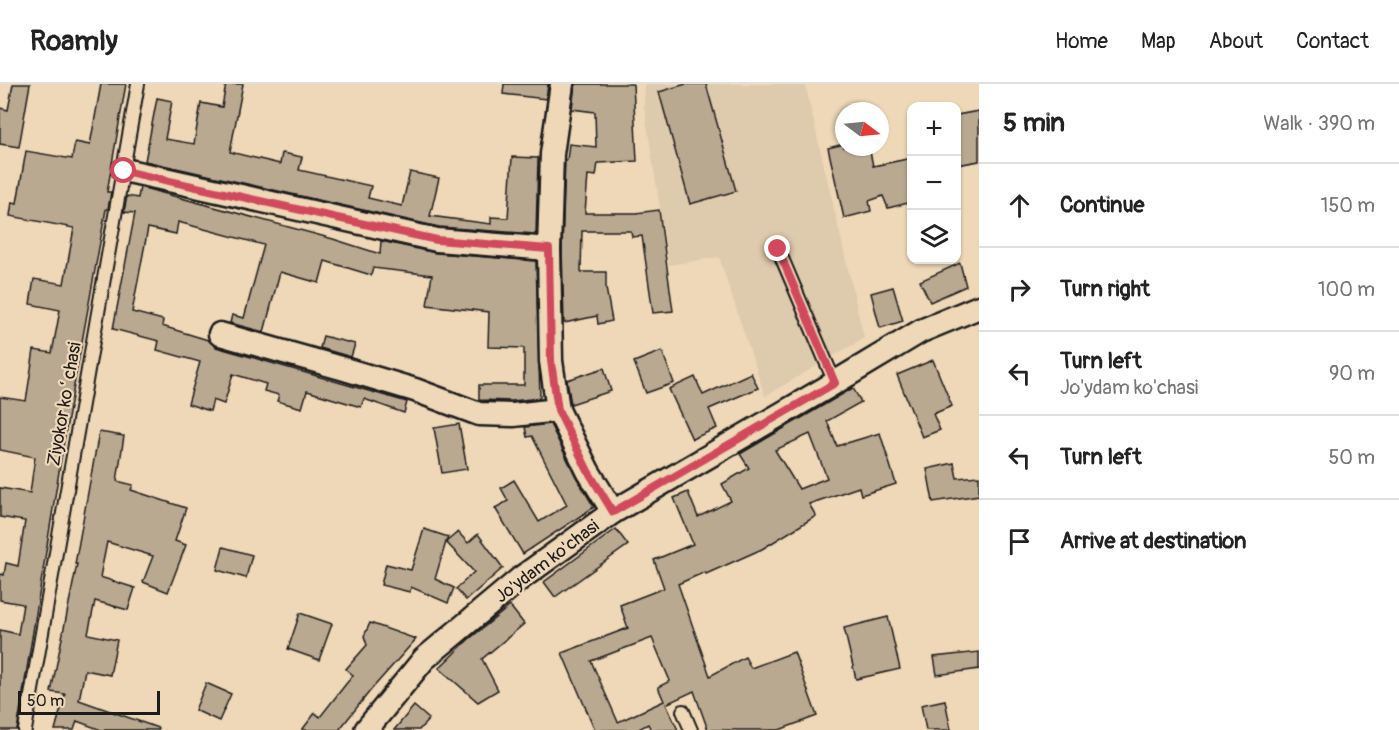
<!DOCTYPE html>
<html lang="en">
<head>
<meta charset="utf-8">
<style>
	:root { --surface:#fff; --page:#f2f2f2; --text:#222; --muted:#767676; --line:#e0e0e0 }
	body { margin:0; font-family:Pangolin,sans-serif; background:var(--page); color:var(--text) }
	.controls { position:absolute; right:18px; top:18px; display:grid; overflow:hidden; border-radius:12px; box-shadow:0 2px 4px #0004 }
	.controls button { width:54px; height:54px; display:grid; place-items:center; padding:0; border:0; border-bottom:2px solid var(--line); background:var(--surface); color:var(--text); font:30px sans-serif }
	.compass { position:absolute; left:835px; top:18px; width:54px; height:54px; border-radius:50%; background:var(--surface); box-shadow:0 2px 4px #0004; rotate:106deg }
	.scale { position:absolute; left:18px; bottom:15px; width:142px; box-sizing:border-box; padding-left:6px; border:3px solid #1c1c1c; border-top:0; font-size:16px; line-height:21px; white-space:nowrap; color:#1c1c1c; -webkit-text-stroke:4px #eed8b7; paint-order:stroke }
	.stop { position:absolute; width:18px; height:18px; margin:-14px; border:4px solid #d1495b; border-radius:50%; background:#fff }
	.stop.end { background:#d1495b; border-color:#fff; box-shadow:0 2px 6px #0008 }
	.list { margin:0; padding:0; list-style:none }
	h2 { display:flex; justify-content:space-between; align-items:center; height:78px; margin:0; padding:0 24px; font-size:26px }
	h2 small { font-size:20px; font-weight:400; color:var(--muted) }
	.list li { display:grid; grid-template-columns:39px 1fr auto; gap:18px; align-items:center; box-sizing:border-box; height:84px; padding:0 24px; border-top:2px solid var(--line) }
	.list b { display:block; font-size:22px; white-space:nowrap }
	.list p { margin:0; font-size:20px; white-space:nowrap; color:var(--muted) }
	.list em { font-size:20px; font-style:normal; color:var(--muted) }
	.icon { flex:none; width:33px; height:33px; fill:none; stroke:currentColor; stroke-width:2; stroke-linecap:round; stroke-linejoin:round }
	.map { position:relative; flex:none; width:979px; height:646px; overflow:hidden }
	header { display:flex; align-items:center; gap:36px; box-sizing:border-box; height:84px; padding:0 30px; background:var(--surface); border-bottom:2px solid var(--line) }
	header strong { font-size:28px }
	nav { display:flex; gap:33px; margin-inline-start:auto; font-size:21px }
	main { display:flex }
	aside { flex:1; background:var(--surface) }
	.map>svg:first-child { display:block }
</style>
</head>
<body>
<header>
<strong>Roamly</strong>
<nav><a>Home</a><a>Map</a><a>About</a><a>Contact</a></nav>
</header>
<main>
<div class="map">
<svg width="979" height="646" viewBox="0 0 979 646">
	<rect width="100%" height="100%" fill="#eed8b7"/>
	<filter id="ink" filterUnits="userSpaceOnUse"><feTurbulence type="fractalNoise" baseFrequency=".0167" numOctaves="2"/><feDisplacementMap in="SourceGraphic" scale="12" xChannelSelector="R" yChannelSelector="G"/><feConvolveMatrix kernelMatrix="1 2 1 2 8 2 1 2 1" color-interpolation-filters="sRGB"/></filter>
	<g filter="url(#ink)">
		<path fill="#decaac" d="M645,0H805L864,254L765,312L719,173L669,181L644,22Z"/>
		<g fill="#baa991" stroke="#1c1c1c" stroke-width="1.5" fill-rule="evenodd">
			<path d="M13,0H30L19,63L0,60V24L8,26Z"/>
			<path d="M101,0H126L107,108H111L108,125H106L64,357L17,646H0V546L18,550L23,520L0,516V490L4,491L6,479L18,482L25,437L0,433V404L30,409L35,373L0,366V313L26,317L34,266L52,269L60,226L30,220L34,195L64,200L74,144L10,132L12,118L17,119L26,67L72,75L75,58L90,61Z"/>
			<path d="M226,0H243L230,68L280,80L282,69L302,73L299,86L371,102L368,114L402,122L410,88L439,94L430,132L491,140V133L508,134L512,73L538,74L536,150L439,143L145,77L157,14L172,17L165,55L194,60L201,19L222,23Z"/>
			<path d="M504,0H548L546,15L503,10Z"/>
			<path d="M575,0H633L637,77L598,79L596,92L588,91L585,129H636L659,126L673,227L653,229L642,152L632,153L631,147H582L581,188H606V204L612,237L598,240L597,232L564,239L562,165L565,76H567L569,60L596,63L595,28L572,25Z"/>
			<path d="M686,0H706L736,107L690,120L659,8Z"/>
			<path d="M979,27V77L957,81V31Z"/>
			<path d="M844,60V63H869L873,82L912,74V118L888,124L883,112L869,117L871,127L844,134L828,64Z"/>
			<path d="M140,103L333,155L380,170L381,157L436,169L536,177L540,314L512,317L479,316V301H524V264L488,263L489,228L427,221L432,191L373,184L371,191L325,177L319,199L280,188L264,248L230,239L232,231L244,234L264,161L178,138L176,150L148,144L132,228L163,236L162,242L208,256L216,263L407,318L404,329L364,315L361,323L307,307L302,324L277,317L279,311L264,307L266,300L233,290L224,320L213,316L210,327L188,320L200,278L157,266L159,257L113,245L135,129L124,128L127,112L138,114Z"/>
			<path d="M960,179L966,202L930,218L920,197Z"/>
			<path d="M893,203L903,237L880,244L871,209Z"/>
			<path d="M323,252L355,260L351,273L320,264Z"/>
			<path d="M662,267L674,299L646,309L634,278Z"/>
			<path d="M933,276L952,322L933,330L940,346L922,353L897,291Z"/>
			<path d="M604,284L611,307L571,320L567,296Z"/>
			<path d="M751,289L758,304L709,325L717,344L692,355L669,305L695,293L703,311Z"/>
			<path d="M853,304L861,318L827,337L837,362L880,349L896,400L861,411L859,403L809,420L816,432L762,465L706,490L705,488L678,500L710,592L745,573L751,584L794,568L817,632L779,646H708L694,607L666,620L678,646H651L648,640L637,646H595L562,569L628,544L620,521L664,504L654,476L693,460L674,414L688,408L698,433L731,417L722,400L749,384L740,370ZM810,350L827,394L799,405L775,366ZM652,554L670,597L658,603L664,617L618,638L591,577Z"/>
			<path d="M459,340L467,385L442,389L434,344Z"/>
			<path d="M550,340L576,393L594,423L523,470L495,424L508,417L501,404L514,396L539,438L567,421L532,352L527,353L525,343Z"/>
			<path d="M99,348L124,352L117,397L133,401L131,406L186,424L175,457L186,461L168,508L143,498L153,472L107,458L100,493L135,504L128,526L95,517L88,550L117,556L110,591L85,586L79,616L158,644V646H101L77,637L74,646H55L65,610L51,608L77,480H75Z"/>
			<path d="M954,379L957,394L979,392V411L933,418L927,385Z"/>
			<path d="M424,445L448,453L446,458L458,448L468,459L478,450L503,484L466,516L456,505L474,488L446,458L435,495L454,504L448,519L411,503L410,508L381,501L386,480L411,486Z"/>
			<path d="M616,445L628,461L555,513L544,498Z"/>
			<path d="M223,463L252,471L246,494L217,486Z"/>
			<path d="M510,522L524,540L482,575L498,606L478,618L439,584L468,556Z"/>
			<path d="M300,529L332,540L319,576L288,565Z"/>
			<path d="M888,533L900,585L856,595L844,544Z"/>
			<path d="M370,539L416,555L370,607L339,646H302L315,629L320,633L353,591L346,585L367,561L364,552Z"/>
			<path d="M979,568V585L937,591L934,573Z"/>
			<path d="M206,599L231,610L219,637L195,626Z"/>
			<path d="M945,616L951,646H926L921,621Z"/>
			<path d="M414,622L429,635L419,646H394Z"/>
		</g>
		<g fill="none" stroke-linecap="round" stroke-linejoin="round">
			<defs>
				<g id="service">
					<path d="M778,165L835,299"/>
					<path d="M683,627L691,646"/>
					<path d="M25,646L138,0"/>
				</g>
				<g id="minor">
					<path d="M124,86L437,156L549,165L552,70L562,0"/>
					<path d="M549,165L551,277L558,326L588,387L613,428"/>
					<path d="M220,250L341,284L415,306L479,330L513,331L558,326"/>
					<path d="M366,646L424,575L521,494L613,428L826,304L921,247L979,223"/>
				</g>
			</defs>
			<use href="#service" stroke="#1c1c1c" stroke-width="16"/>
			<use href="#minor" stroke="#1c1c1c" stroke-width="27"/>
			<use href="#service" stroke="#eed8b7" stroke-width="12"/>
			<use href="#minor" stroke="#eed8b7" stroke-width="22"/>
		</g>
	</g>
	<g fill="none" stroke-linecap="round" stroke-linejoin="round" filter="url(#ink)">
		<path stroke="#d1495b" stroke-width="8" d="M124,87L437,156L549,165L551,277L558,326L588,387L613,428L835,299L778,165"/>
	</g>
	<g text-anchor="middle" stroke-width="4.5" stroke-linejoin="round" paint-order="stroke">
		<g font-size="18" fill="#1c1c1c" stroke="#eed8b7">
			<text transform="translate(64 320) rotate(-80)" y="6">Ziyokor koʻchasi</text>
			<text transform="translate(547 477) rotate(-37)" y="6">Jo'ydam ko'chasi</text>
		</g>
	</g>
</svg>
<div class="controls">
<button>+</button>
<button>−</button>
<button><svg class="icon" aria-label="layers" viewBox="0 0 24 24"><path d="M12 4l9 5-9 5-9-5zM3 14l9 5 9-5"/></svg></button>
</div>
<svg class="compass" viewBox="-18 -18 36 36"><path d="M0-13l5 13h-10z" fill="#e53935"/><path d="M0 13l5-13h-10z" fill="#767676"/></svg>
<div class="scale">50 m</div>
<div class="stop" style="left:124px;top:87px"></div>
<div class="stop end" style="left:778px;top:165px"></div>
</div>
<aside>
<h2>5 min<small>Walk · 390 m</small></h2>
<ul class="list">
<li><svg class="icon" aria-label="ahead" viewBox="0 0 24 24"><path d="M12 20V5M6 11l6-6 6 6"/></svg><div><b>Continue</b></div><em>150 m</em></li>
<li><svg class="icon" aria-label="right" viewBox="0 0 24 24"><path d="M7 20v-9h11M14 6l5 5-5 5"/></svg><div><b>Turn right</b></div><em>100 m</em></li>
<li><svg class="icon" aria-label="left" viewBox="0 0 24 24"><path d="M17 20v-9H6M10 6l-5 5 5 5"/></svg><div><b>Turn left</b><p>Jo'ydam ko'chasi</p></div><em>90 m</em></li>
<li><svg class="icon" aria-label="left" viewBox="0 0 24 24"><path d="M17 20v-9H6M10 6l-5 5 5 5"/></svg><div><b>Turn left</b></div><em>50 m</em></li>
<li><svg class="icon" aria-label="arrive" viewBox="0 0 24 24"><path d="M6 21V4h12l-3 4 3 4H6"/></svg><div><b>Arrive at destination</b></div></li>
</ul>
</aside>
</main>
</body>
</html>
